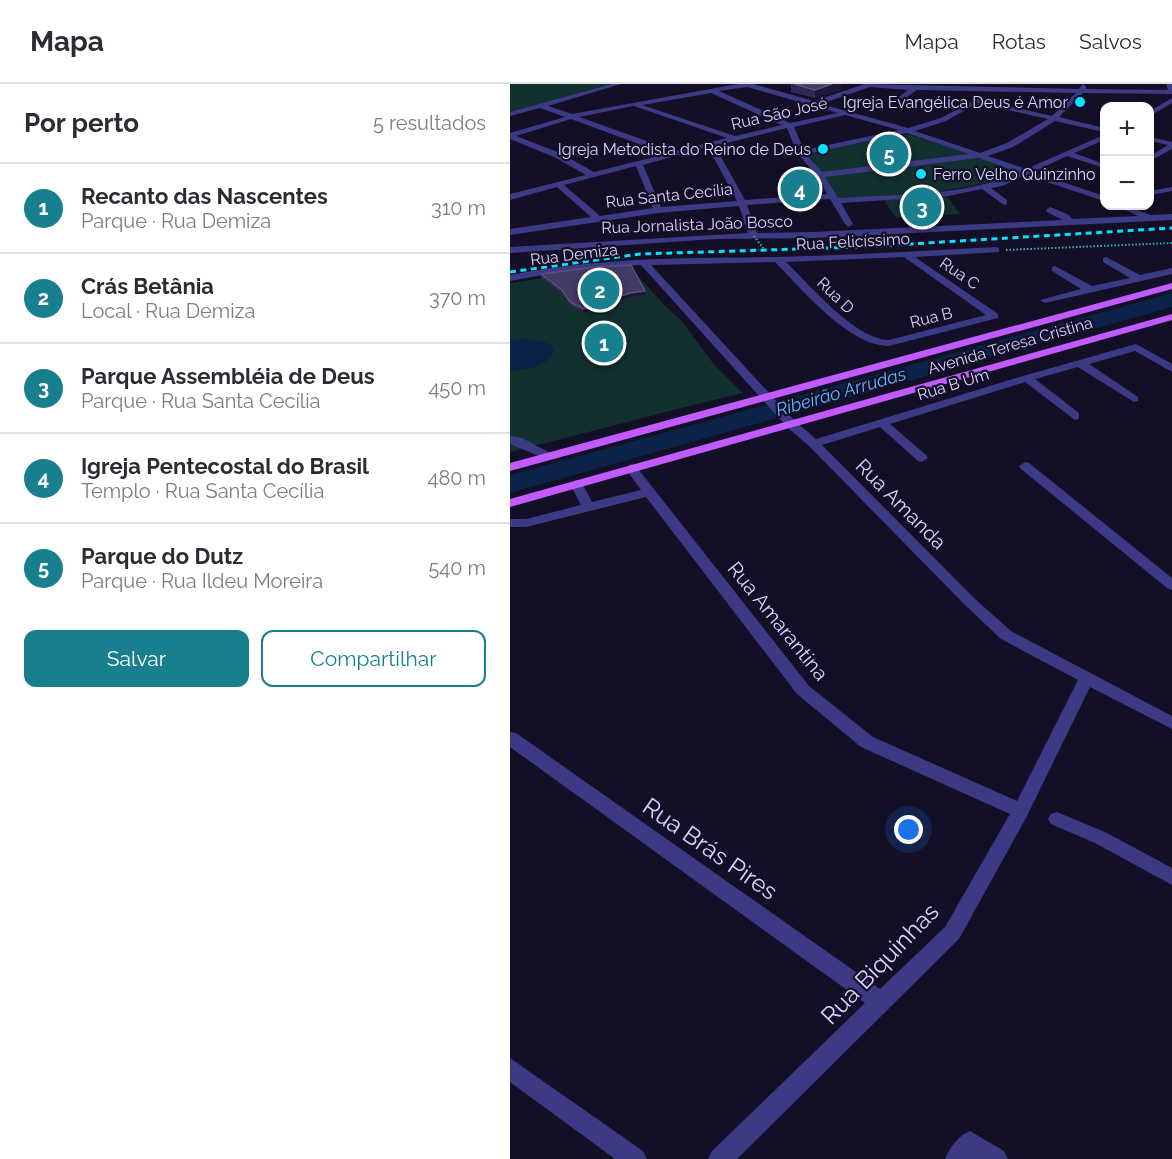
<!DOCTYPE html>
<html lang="pt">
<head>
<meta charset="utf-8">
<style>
	:root { --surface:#fff; --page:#f7f7f7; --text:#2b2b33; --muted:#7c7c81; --line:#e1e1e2; --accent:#187f8f }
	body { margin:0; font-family:Raleway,sans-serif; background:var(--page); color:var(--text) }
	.controls { position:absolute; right:18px; top:18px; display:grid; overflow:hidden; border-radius:12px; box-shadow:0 2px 4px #0004 }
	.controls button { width:54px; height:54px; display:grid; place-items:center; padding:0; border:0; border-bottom:2px solid var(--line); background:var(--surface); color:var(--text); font:30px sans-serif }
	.you { position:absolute; left:399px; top:746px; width:21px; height:21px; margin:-15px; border:4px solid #fff; border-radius:50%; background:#1a73e8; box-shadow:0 0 0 9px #1a73e833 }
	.badge { display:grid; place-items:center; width:39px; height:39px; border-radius:50%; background:var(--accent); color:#fff; font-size:20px; font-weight:700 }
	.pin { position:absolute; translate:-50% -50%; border:3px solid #fff; box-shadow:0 2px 6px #0006 }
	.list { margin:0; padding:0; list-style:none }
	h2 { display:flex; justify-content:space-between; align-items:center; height:78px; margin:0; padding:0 24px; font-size:26px }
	h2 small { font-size:20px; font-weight:400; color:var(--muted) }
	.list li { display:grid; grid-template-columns:39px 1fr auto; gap:18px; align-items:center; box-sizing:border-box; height:90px; padding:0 24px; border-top:2px solid var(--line) }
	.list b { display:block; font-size:22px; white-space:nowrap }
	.list p { margin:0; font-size:20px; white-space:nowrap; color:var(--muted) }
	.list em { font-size:20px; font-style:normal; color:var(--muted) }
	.actions { display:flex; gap:12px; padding:18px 24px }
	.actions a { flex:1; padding:14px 0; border:2px solid var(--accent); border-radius:12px; text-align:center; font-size:21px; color:var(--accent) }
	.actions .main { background:var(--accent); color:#fff }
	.map { position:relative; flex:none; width:662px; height:1075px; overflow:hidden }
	header { display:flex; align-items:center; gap:36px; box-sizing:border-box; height:84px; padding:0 30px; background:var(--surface); border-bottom:2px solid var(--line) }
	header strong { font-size:28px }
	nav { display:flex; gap:33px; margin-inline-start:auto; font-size:21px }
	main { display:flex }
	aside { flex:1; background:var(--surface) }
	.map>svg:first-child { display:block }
</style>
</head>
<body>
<header>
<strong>Mapa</strong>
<nav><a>Mapa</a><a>Rotas</a><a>Salvos</a></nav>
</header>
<main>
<aside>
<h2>Por perto<small>5 resultados</small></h2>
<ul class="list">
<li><span class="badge">1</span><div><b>Recanto das Nascentes</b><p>Parque · Rua Demiza</p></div><em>310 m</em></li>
<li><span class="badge">2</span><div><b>Crás Betânia</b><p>Local · Rua Demiza</p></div><em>370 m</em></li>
<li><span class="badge">3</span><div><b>Parque Assembléia de Deus</b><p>Parque · Rua Santa Cecília</p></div><em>450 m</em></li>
<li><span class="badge">4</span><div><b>Igreja Pentecostal do Brasil</b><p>Templo · Rua Santa Cecília</p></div><em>480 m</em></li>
<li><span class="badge">5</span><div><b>Parque do Dutz</b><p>Parque · Rua Ildeu Moreira</p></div><em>540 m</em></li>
</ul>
<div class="actions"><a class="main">Salvar</a><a>Compartilhar</a></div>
</aside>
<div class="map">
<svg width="662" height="1075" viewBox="0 0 662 1075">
	<rect width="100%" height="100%" fill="#130f26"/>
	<g fill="#12302f">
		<path d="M0,0H100L2,28L0,27Z"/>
		<path d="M398,50L464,71L313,90L296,69Z"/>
		<path d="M471,74L514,87C454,110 391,111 328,116L313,91Z"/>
		<path d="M436,111L450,130L386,134L374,116Z"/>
		<path d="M102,184H121L155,222L171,236L205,282L233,309C155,327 78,349 0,368V199Z"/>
	</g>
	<path fill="#0c2248" d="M14,254L38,259L44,264C45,281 14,286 0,287V257Z"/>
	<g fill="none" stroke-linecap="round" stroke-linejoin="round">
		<path fill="#0c2248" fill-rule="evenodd" d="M662,209V223L0,409V391Z"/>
		<path stroke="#2fb8b0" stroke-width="2" stroke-dasharray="1.5 2" stroke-linecap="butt" d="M496,166L662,159"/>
		<g fill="#3d3a85" fill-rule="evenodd">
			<path d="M101,0H111L38,22L62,30L228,0H243L304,17L355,0L569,5L573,0L576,2V5L658,6L656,0H662V10L573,9L549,33L594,44V48L545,37L503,63L478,72L516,85L594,51V56L564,69L594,80V84L557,72L523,88L594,112V117L516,91L492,102L481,104L497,116V120L494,121L472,105L438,112L331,119L343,140L339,143L335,140L320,115L237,121L247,149L303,148L553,136L537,128L536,126L540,123L557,130L563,135L628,132L607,122H617L641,131L662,130V136L303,154L205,155L0,169V163L238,149L229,122L148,129L0,151V145L81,133L47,103L0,116V110L76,91L44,73L0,55V49L55,33L30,24L0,32V28ZM237,3L328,29L280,39L209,7ZM360,3L398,6L389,13V15L412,20L414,17L397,13L407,6L566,9L542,32L467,15L431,34L398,44L311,20ZM201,9L272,41L225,52L132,21ZM468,19L538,35L497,59L470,69L405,47L436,37ZM123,22H124L217,54L165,67L69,33ZM335,31L389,46L294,66L284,43ZM61,35L156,70L84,88L50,69L6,52ZM277,44L287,69L307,92L317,110L235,116L205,62ZM397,49L459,70L312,88L296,70ZM198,63L227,117L151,123L133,81ZM469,74L509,88C454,113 388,110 328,114L315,93ZM126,82L143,124L90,132L54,101Z"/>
			<path d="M662,14V19L640,32V27Z"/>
			<path d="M640,53L662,58V65L640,77V72L658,61L640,57Z"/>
			<path d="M662,103V107L640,111V107Z"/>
			<path d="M486,163L489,164V168L405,173L488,230V234L379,262C339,262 293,206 265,178L141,181L285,337L306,355L513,292L626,260L662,280V288L625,267L579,280L628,313V317L624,318L568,283L525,295L569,329V335L565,336L515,298L380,340L416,371L418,374L412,378L408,377L370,343L312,361L465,515L501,547L662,632V645L580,603L517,732L449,855L227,1075H198L202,1067L355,919L0,663V648L6,649L370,905L435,843L500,730L351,663L287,610L136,413L16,443H0V435H16L71,421L60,400L66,396L71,397L82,418L131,406L115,384L121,380L125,381L299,602L363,653L507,717L568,596L491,555L455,521L300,363L277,343L131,181L60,186L0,197V191C89,173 177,174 267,173C340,171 413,167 486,163ZM394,173L476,231L379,256C346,256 300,201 276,178Z"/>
			<path d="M596,173L630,191L662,184V190L535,219L530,216L571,205L542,187V183L545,182L582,202L620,194L593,178V174Z"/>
			<path d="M0,352L12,354L46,372L44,375H36L0,360Z"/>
			<path d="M515,378L519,379L662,494V506L657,504L511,385L509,382Z"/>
			<path d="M547,728L597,749L662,784V801L585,759L541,740L538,735L541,730Z"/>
			<path d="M0,974L133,1067L137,1075H105L0,998Z"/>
			<path d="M460,1047L494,1067L498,1075H435C440,1063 448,1052 460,1047Z"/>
		</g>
		<g fill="#c25bff" fill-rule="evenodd">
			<path d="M662,199V205L0,387V379Z"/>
			<path d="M662,230V236L0,423V415Z"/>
		</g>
		<path stroke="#00e5ff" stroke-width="3" stroke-dasharray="6 4.5" stroke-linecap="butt" d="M0,188L130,170L351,163L662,144"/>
		<path stroke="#2fb8b0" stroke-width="2" stroke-dasharray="1.5 2" stroke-linecap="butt" d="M244,152L256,168"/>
	</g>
	<g fill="#312854">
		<path d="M281,0H331V6L305,14L281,8Z"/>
		<path d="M31,190L135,207V211L120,213L74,229L61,222L53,210L31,194Z"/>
	</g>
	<g fill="#1d163a">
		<path d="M322,0H331V6L305,14V6Z"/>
		<path d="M135,207V211L120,213L74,229L73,225L120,209Z"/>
	</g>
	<g fill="#433a66" stroke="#5a527e" stroke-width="1.5">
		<path d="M284,0H322L305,6Z"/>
		<path d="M121,181L135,207L120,209L73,225L60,218L52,206L31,190L84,183Z"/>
	</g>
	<g fill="#00e5ff" stroke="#130f26" stroke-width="2">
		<circle cx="570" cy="18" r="6"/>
		<circle cx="313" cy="65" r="6"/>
		<circle cx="411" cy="90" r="6"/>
	</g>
	<g text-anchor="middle" stroke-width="4.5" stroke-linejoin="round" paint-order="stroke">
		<g font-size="16" fill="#d9d4ff" stroke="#130f26" text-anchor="end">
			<text x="558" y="24">Igreja Evangélica Deus é Amor</text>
			<text x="301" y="71">Igreja Metodista do Reino de Deus</text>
			<text x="423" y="96" text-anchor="start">Ferro Velho Quinzinho</text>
		</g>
		<g font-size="16" fill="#d9d4ff" stroke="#130f26">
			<text transform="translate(269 29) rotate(-13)" y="6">Rua São José</text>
			<text transform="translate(159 111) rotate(-6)" y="6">Rua Santa Cecília</text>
			<text transform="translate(187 140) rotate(-2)" y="6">Rua Jornalista João Bosco</text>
			<text transform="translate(343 157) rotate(-3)" y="6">Rua Felicíssimo</text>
			<text transform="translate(64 170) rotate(-7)" y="6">Rua Demiza</text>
			<text transform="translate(450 189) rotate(34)" y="6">Rua C</text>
			<text transform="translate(326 211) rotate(44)" y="6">Rua D</text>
			<text transform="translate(421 233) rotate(-14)" y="6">Rua B</text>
			<text transform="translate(500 261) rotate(-16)" y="6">Avenida Teresa Cristina</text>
			<text transform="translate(443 300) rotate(-17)" y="6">Rua B Um</text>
		</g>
		<g font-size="18" font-style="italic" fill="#62b6ff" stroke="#130f26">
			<text transform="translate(331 308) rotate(-16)" y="6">Ribeirão Arrudas</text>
		</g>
		<g font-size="20" fill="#d9d4ff" stroke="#130f26">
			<text transform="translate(391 420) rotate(45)" y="7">Rua Amanda</text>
			<text transform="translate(268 537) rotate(51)" y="7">Rua Amarantina</text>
		</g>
		<g font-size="24" fill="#d9d4ff" stroke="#130f26">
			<text transform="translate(200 765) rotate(35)" y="8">Rua Brás Pires</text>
			<text transform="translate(370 880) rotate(-46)" y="8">Rua Biquinhas</text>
		</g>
	</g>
</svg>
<div class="controls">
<button>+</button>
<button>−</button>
</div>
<div class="you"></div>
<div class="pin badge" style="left:94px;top:259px">1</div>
<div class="pin badge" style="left:90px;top:206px">2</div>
<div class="pin badge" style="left:412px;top:123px">3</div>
<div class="pin badge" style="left:290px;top:105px">4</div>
<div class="pin badge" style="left:379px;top:70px">5</div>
</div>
</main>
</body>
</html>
